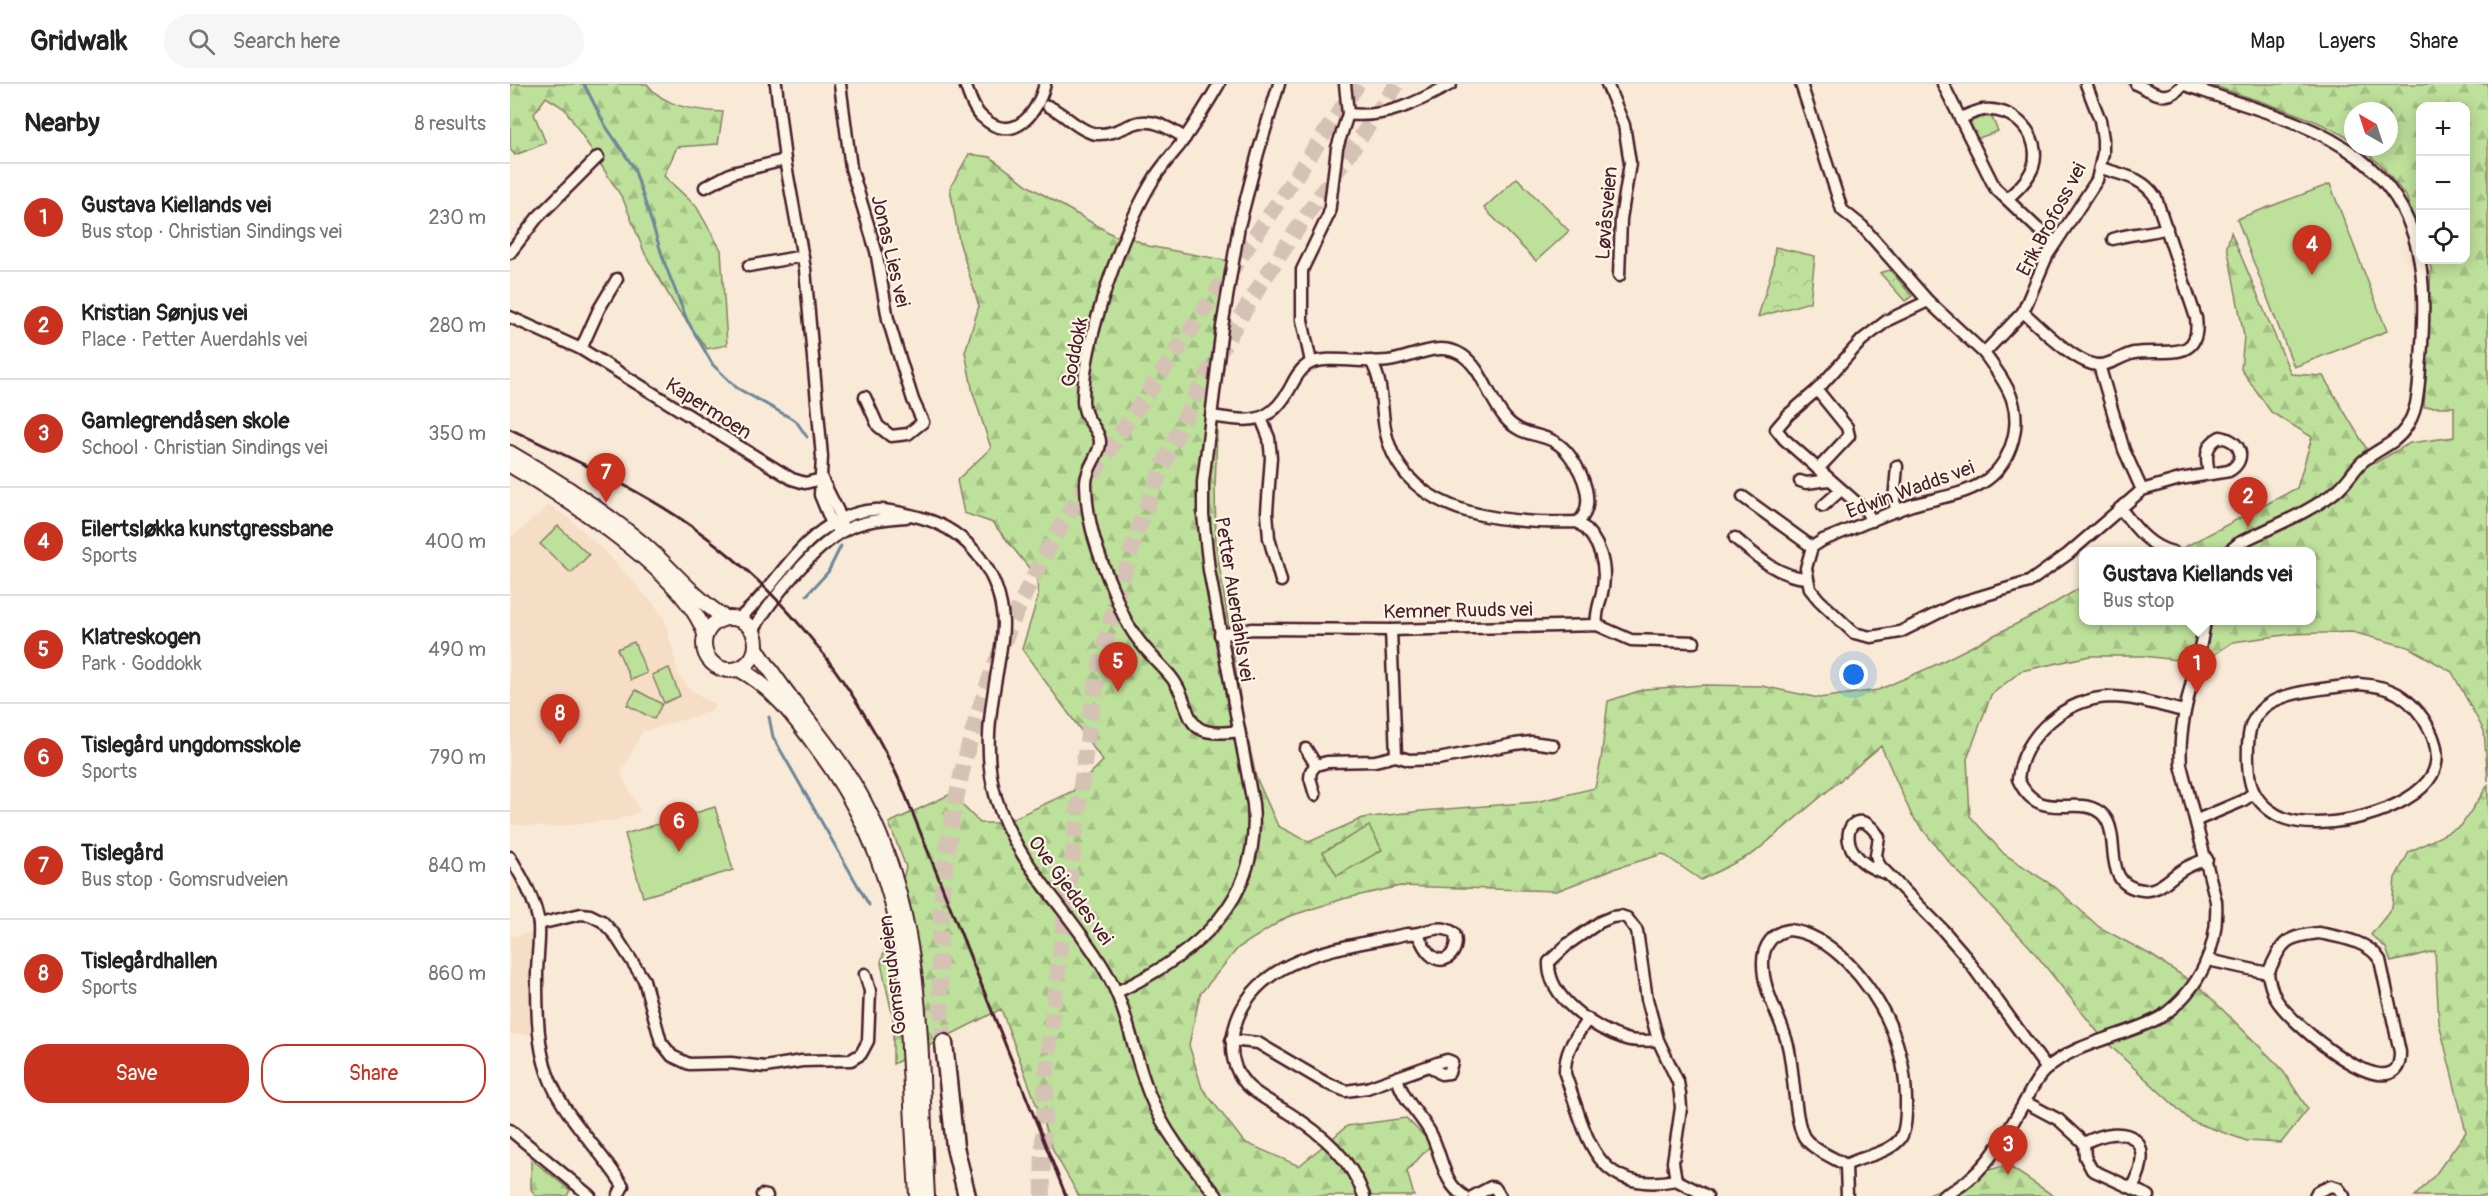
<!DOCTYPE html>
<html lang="en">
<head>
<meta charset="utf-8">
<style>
	:root { --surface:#fff; --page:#f6f6f6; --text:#222; --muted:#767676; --line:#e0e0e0; --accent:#c8321e }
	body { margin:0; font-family:Pangolin,sans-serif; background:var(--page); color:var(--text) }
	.controls { position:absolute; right:18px; top:18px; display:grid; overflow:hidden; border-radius:12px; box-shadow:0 3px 15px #0003 }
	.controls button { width:54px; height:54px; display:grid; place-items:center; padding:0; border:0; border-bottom:2px solid var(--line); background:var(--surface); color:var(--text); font:30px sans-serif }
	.compass { position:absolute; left:1834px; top:18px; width:54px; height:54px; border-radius:50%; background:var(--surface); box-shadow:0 3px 15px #0003; rotate:321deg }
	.you { position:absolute; left:1344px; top:591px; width:21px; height:21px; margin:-15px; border:4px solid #fff; border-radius:50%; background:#1a73e8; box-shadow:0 0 0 9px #1a73e833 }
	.badge { display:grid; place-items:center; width:39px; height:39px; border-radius:50%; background:var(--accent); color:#fff; font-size:20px; font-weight:700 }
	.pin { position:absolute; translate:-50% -50px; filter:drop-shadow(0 2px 3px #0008) }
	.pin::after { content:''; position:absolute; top:32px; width:21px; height:18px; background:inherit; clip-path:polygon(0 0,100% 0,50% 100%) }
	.popup { position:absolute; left:1569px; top:463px; width:237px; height:78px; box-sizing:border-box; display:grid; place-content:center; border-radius:12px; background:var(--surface); filter:drop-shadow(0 2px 4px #0005); font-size:20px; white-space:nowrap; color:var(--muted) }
	.popup b { font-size:22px; color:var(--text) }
	.popup::after { content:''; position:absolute; left:50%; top:100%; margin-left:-12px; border:12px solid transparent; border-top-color:var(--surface) }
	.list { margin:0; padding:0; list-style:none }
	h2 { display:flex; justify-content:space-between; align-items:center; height:78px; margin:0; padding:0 24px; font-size:26px }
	h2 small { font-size:20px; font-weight:400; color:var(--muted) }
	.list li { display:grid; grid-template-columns:39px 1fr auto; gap:18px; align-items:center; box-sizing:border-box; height:108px; padding:0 24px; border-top:2px solid var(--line) }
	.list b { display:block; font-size:22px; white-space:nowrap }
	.list p { margin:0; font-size:20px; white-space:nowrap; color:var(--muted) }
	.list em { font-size:20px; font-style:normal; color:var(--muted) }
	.actions { display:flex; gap:12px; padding:18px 24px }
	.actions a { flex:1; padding:14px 0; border:2px solid var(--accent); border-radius:24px; text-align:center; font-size:21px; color:var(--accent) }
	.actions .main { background:var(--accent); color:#fff }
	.icon { flex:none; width:33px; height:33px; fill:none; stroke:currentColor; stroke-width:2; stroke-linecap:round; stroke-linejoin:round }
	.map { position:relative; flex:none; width:1978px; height:1112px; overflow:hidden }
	header { display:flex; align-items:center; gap:36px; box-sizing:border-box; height:84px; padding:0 30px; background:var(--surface); border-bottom:2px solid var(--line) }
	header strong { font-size:28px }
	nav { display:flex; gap:33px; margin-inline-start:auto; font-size:21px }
	.search { width:420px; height:54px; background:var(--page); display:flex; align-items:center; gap:15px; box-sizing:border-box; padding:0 21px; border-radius:33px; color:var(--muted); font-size:22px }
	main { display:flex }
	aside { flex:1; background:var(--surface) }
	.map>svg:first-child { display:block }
</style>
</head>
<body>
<header>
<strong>Gridwalk</strong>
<div class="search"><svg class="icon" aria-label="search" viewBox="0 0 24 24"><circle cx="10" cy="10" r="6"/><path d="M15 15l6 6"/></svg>Search here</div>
<nav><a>Map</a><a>Layers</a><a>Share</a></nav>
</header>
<main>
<aside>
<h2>Nearby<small>8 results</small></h2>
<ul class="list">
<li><span class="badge">1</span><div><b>Gustava Kiellands vei</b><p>Bus stop · Christian Sindings vei</p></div><em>230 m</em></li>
<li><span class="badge">2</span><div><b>Kristian Sønjus vei</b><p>Place · Petter Auerdahls vei</p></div><em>280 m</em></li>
<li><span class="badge">3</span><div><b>Gamlegrendåsen skole</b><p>School · Christian Sindings vei</p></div><em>350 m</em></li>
<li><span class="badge">4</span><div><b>Eilertsløkka kunstgressbane</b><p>Sports</p></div><em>400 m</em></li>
<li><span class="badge">5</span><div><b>Klatreskogen</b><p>Park · Goddokk</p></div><em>490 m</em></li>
<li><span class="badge">6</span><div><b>Tislegård ungdomsskole</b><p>Sports</p></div><em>790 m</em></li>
<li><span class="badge">7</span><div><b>Tislegård</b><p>Bus stop · Gomsrudveien</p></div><em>840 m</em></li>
<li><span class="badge">8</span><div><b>Tislegårdhallen</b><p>Sports</p></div><em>860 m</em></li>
</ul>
<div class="actions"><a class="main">Save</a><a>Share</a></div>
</aside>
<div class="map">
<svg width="1978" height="1112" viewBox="0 0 1978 1112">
	<defs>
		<pattern id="forest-firs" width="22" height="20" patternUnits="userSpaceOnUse" patternTransform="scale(1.5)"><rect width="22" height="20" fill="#bde09a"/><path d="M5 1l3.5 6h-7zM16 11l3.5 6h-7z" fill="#a4c085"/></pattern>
		<pattern id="park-crowns" width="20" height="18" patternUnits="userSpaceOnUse" patternTransform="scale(1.5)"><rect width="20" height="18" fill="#bde09a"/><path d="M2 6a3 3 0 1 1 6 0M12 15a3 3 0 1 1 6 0" fill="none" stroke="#a4c085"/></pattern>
	</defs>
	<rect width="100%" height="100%" fill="#f9ead7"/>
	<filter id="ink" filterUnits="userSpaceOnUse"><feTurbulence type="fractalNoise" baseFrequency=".0167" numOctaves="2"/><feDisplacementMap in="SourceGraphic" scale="12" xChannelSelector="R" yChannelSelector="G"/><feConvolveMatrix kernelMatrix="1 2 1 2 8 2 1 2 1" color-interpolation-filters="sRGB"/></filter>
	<g filter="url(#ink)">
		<g fill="#f5ddc6">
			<path d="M39,421L60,435L95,468L143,519L155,535L168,590L178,604L193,614L206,620L202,627L132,648L111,689L130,728L106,736L42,743L18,742L0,740V455Z"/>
			<path d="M23,848L25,951L0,950V853Z"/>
		</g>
		<g fill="url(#forest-firs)" stroke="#848062" stroke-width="1.5">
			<path d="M0,0H137C155,24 186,26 213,28L208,60L167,63L154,92L186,122L211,166L217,261L197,265L164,220L135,170L113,115L55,25L36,13L24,30L36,59L5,71L0,65Z"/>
			<path d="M1698,0H1978V697L1974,647L1942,588L1898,563L1842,548L1782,550L1723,558L1692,579L1633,572H1580L1511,587L1481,611L1457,675L1460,732L1494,770L1545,803L1589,843L1641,871L1690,903L1771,984L1798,1025L1771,1059L1737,1057L1681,1037L1594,956L1520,863L1439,778L1402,732L1371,662L1244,769L1191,796L1153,770L1103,785L1047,807L890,802L833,815L777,833L728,864L690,910L679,961L692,1004L734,1058L789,1082L837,1042L896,1034L922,1060L897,1087L904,1112H569L544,1068L491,925L383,980V934L371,879L396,783L379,739L441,710L470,739H493L563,707L593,677L512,565L528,513L527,494L483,439L454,429L447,396L481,364L463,309L455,268L469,222L449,157L440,104L459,70L480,73L520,103L605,152H618L638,162L725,178L709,290L705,404L706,461L734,637L746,693L768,742L799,758L853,734L911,727L1026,718L1085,704L1091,676L1098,617L1135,605L1193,601L1252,602L1309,614L1368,606L1421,583L1526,530L1573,502V536H1801V468L1656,467L1669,466L1787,404L1802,353L1761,328L1731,285L1734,252L1717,162L1721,148L1781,290L1813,292L1865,379L1900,359L1944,353V323H1914L1921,184L1918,176H1956V22H1910V153L1896,112L1869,79L1849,63H1879V27H1843V58C1812,34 1738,14 1698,0Z"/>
			<path d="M1978,701V1112H1905L1925,1091L1956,1048L1929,939L1925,867L1881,878L1876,864L1861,851L1882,824L1885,794L1899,768L1951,742Z"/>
			<path d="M21,1075L60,1106L57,1112H25L21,1105Z"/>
			<path d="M1497,1081L1544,1112H1414L1475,1087Z"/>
		</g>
		<g fill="url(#park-crowns)" stroke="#848062" stroke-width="1.5">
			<path d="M1481,31L1488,47L1466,55L1460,37Z"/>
			<path d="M1265,163L1305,172L1300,218L1248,233L1263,182Z"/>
			<path d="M1380,186L1402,212L1395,217L1370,189Z"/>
		</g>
		<g fill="#bde09a" stroke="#848062" stroke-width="1.5">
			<path d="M1007,94L1059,147L1026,177L974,124Z"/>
			<path d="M1820,100L1877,247L1784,283L1727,135Z"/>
			<path d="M48,442L79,471L61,489L30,460Z"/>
			<path d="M124,558L137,589L121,596L107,565Z"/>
			<path d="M159,584L170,612L154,619L142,591Z"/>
			<path d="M126,606L152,620L144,635L117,621Z"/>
			<path d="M205,723L223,786L133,813L115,750Z"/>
			<path d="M859,742L872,766L827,792L813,768Z"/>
		</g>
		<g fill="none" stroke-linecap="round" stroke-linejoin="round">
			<g stroke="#6c8799" stroke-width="3">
				<path d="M74,0L95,41L124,84L156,183L177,236L203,281L227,304L286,337L297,353"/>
				<path d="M297,511L318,488L331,462"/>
				<path d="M259,633L263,653L359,821"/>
			</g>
			<g stroke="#d6c1b5" stroke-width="16" stroke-dasharray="16 8" stroke-linecap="butt">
				<path d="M434,959C416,794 453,628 530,480C570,404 621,334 669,263C729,175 789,88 848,0"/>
				<path d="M533,1112C530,1010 545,909 558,808C568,731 575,653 591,577C609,496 635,418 670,344C728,222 811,112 887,0"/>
			</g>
			<defs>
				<g id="minor">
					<path d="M266,0L275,76L295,185L312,373L310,411L322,440L331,448"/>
					<path d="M330,0L341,84L366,167L378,235L387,265L403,316L413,338L398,350L381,352L368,342L355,313"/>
					<path d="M455,0C459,11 463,25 472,33C504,62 527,29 535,0"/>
					<path d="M709,0C697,21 684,41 670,61C661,72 652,82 645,93C613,144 573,257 573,316C573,337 589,343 590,357C591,370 576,383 576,399C576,438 589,473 604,508C609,521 613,534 621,545C630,561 644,574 656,587C689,621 663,657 729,647"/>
					<path d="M1097,0L1114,41L1120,79L1111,135L1109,192"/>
					<path d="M1291,0L1332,126L1352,142L1418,217L1474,269L1513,228L1537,172L1587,96L1593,69V55L1590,36L1576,0"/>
					<path d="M1433,0L1485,104L1527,144L1546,158"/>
					<path d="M1626,0C1644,9 1658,20 1673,0"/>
					<path d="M1673,0C1731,22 1798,35 1848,73C1916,126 1917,197 1911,275C1908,299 1910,325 1895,345C1885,360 1866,366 1852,378C1842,388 1836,400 1825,408C1797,430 1761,443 1729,459L1718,468"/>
					<path d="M538,22C554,29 570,48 587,50C599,51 611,45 623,40C642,33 659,44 675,54"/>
					<path d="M838,30C875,35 908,18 941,0"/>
					<path d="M1451,34C1458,31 1466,27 1473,26C1503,22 1533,52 1523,83C1518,96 1507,106 1497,115"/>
					<path d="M195,103L222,89L275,76"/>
					<path d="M1603,155C1620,149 1639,150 1657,144"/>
					<path d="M0,169L27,134L88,73"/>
					<path d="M239,182L293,172"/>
					<path d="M1513,228C1530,243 1566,280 1588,281C1599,282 1613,271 1624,269C1653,264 1692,280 1686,234L1646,114C1633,93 1612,91 1591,84"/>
					<path d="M0,233L71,265L282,395L295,399L312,395"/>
					<path d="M71,265L89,225L107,195"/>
					<path d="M1474,269C1484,283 1496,298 1502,315C1512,345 1499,383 1472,399C1451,412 1425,414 1402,421C1372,431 1342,445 1313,456L1302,463L1296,484L1300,505L1309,516L1344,549L1361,553L1390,548L1446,520L1519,498L1558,470L1632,406L1670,395L1719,387C1738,376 1731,356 1710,353C1694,361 1696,374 1699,390"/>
					<path d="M861,277C876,303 869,329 878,357C902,434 1000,440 1068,438C1090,455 1098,482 1092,509C1090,519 1085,530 1087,541"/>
					<path d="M801,278L792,236V186L819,130L827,64L838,30L835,0"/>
					<path d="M1589,281L1614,366L1632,406"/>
					<path d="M1307,306L1337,343L1339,352L1308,385"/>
					<path d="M701,332C737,337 758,343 779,306C784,297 788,287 797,281C813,270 856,280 878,277C903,274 928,256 952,271C973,285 979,316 996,335C1016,358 1040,344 1060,372C1073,390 1087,421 1068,438"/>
					<path d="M751,334L759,354L761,373L757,428L759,454L771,497"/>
					<path d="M1387,382L1384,417L1387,427"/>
					<path d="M312,395L328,427L332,441"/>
					<path d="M1290,397L1296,399L1319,396"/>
					<path d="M1233,413L1302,463"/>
					<path d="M1313,422L1331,406"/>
					<path d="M1610,424C1625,443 1639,463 1663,468"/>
					<path d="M1362,437L1356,427L1274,355L1266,345L1278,331L1307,306L1352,256L1378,236L1418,217"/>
					<path d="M1225,454C1246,472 1269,493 1297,494"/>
					<path d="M228,535C262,508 282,464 320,441C355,420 375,424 412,434C459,447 491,490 493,539C493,557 489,576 486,594C479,634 474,674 486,714C507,783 562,828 596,888C619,927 623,971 640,1012C655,1050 681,1080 707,1112"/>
					<path d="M881,546L886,672"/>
					<path d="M243,547C260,516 305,461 337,445C356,436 376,435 396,433"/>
					<path d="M710,551L742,545L881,546L1087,541L1121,556L1184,558"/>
					<path d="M1849,600C1863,601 1876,603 1888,610C1912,625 1937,663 1922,691C1901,728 1815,748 1776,735C1764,731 1751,721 1745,710C1736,696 1736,654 1742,639C1746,631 1753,623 1760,619C1782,606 1824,604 1849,600Z"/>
					<path d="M1674,627C1651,622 1626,613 1601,613C1556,614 1513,651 1508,695C1530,744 1570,706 1594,732C1612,753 1590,802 1633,806C1649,808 1659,794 1672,786C1680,781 1688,778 1697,775"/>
					<path d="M796,665L806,681"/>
					<path d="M805,711L800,694L801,687L806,681L817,678L865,677L886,672L899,676L928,675L1005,660L1021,658L1043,661"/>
					<path d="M1687,736L1732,717L1744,709"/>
					<path d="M0,773C12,793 26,817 29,841C30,857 27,875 27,891C27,919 27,952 34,978C46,1027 88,1061 113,1102L108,1112"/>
					<path d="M1375,789C1314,770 1342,710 1369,753L1366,771L1369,781L1433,846L1452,868L1537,985"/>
					<path d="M29,840L71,830L80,831L92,837L105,851L134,896L151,958L162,972L179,980L221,979L255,983L292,977L341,976L351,970L358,957L360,907L355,890"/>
					<path d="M1279,846C1302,848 1322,863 1338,879C1374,917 1395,962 1396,1015C1396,1026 1397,1045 1390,1055C1378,1070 1352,1072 1336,1081C1322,1073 1303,1066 1294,1053C1284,1036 1284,985 1278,962C1272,934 1252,908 1253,878C1253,862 1263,848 1279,846Z"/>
					<path d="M1809,849C1829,853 1859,857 1870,876L1890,968C1890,974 1890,981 1885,986C1861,1008 1779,937 1766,915C1762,907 1759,898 1758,889C1773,858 1773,853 1809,849Z"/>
					<path d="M1698,876L1758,889"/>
					<path d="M607,908C687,870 752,816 743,720L699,486L693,431V398L712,243L729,142L748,69L769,0"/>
					<path d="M1078,935C1066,952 1054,967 1055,990C1077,1049 1082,1112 1166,1096"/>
					<path d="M721,956L748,959L816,999L836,1007L857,1004L930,978L937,976L942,978L939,989L931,990L920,982"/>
					<path d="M1148,956C1138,957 1126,958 1116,955C1085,945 1037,914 1039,878L1058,860L1090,838L1102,833L1111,832L1117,834L1127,847L1137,915L1148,956L1168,998L1170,1010L1171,1024L1163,1078L1166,1096L1197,1112"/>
					<path d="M887,993C892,1015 909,1029 920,1048C932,1069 932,1099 954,1112"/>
					<path d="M1515,1018L1549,1036L1574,1059C1618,1037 1647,1055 1623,1103"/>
					<path d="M0,1046L80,1112"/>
					<path d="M1574,1059L1575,1073L1582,1086L1639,1112"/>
					<path d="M1336,1081L1337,1112"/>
					<path d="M252,1111L257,1112"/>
					<path d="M854,1112C841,1074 812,1050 779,1029C765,1020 749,1013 737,1001C723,986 719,966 724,946C742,870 834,864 897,850C914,851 928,838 944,849C951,864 937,884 922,872C915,867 912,858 908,851"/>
					<path d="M964,1112L981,1103L985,1104L990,1112"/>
					<path d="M1433,1112C1472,1094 1492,1058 1513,1021C1519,1010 1525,996 1535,986C1566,957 1615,953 1651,933C1690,905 1709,864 1706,817L1671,681C1667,631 1689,585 1695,536"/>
					<path d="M1805,1112L1807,1108L1821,1102L1828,1104L1834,1112"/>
				</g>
				<g id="major">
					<path d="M0,369C47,396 91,425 133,460C161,484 184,514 215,534"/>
					<path d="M0,381C55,413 175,489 195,550"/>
					<circle cx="220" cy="560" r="26"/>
					<path d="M246,564C278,617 323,661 353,716C418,838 409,978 417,1112"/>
					<path d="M229,585C262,603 283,631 305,661C345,714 373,774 387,839C396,880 398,923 399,966C402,1015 404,1063 407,1112"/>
				</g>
				<path id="highway" d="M434,959L445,1063L457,1112"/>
			</defs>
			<use href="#minor" stroke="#4a1f2b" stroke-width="15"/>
			<use href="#major" stroke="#4a1f2b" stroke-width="18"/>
			<use href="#highway" stroke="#4a1f2b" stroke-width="21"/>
			<use href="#minor" stroke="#fcf5e5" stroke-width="10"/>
			<use href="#major" stroke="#fcf5e5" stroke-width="14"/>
			<use href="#highway" stroke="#fcf5e5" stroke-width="16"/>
			<path stroke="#4a1f2b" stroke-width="3" d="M0,345C52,370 105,394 154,424C260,490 339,587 391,700L556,1112"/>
		</g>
	</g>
	<g text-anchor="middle" stroke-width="4.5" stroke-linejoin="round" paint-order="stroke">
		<g font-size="20" fill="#4a1f2b" stroke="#fcf5e5">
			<text transform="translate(1096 129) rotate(-85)" y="7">Løvåsveien</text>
			<text transform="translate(1541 135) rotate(-62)" y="7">Erik Brofoss vei</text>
			<text transform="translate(381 167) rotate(77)" y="7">Jonas Lies vei</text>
			<text transform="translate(564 268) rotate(-79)" y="7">Goddokk</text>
			<text transform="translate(199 324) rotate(32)" y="7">Kapermoen</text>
			<text transform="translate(1400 405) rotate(-20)" y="7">Edwin Wadds vei</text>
			<text transform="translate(725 515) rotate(81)" y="7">Petter Auerdahls vei</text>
			<text transform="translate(948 526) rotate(-1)" y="7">Kemner Ruuds vei</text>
			<text transform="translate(561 806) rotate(54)" y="7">Ove Gjeddes vei</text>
			<text transform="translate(382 891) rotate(-97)" y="7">Gomsrudveien</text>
		</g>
	</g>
</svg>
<div class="controls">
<button>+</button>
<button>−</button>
<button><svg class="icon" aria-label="locate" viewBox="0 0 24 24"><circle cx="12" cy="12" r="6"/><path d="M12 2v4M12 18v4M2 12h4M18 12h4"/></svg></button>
</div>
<svg class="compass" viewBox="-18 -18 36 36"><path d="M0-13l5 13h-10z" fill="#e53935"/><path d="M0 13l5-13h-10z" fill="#767676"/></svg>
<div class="you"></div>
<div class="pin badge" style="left:1687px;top:610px">1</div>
<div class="popup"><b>Gustava Kiellands vei</b>Bus stop</div>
<div class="pin badge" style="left:1738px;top:443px">2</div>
<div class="pin badge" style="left:1498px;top:1091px">3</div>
<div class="pin badge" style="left:1802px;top:191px">4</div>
<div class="pin badge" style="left:608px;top:608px">5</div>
<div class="pin badge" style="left:169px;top:768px">6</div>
<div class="pin badge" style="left:96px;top:419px">7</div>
<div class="pin badge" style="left:50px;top:660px">8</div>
</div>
</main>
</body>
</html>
